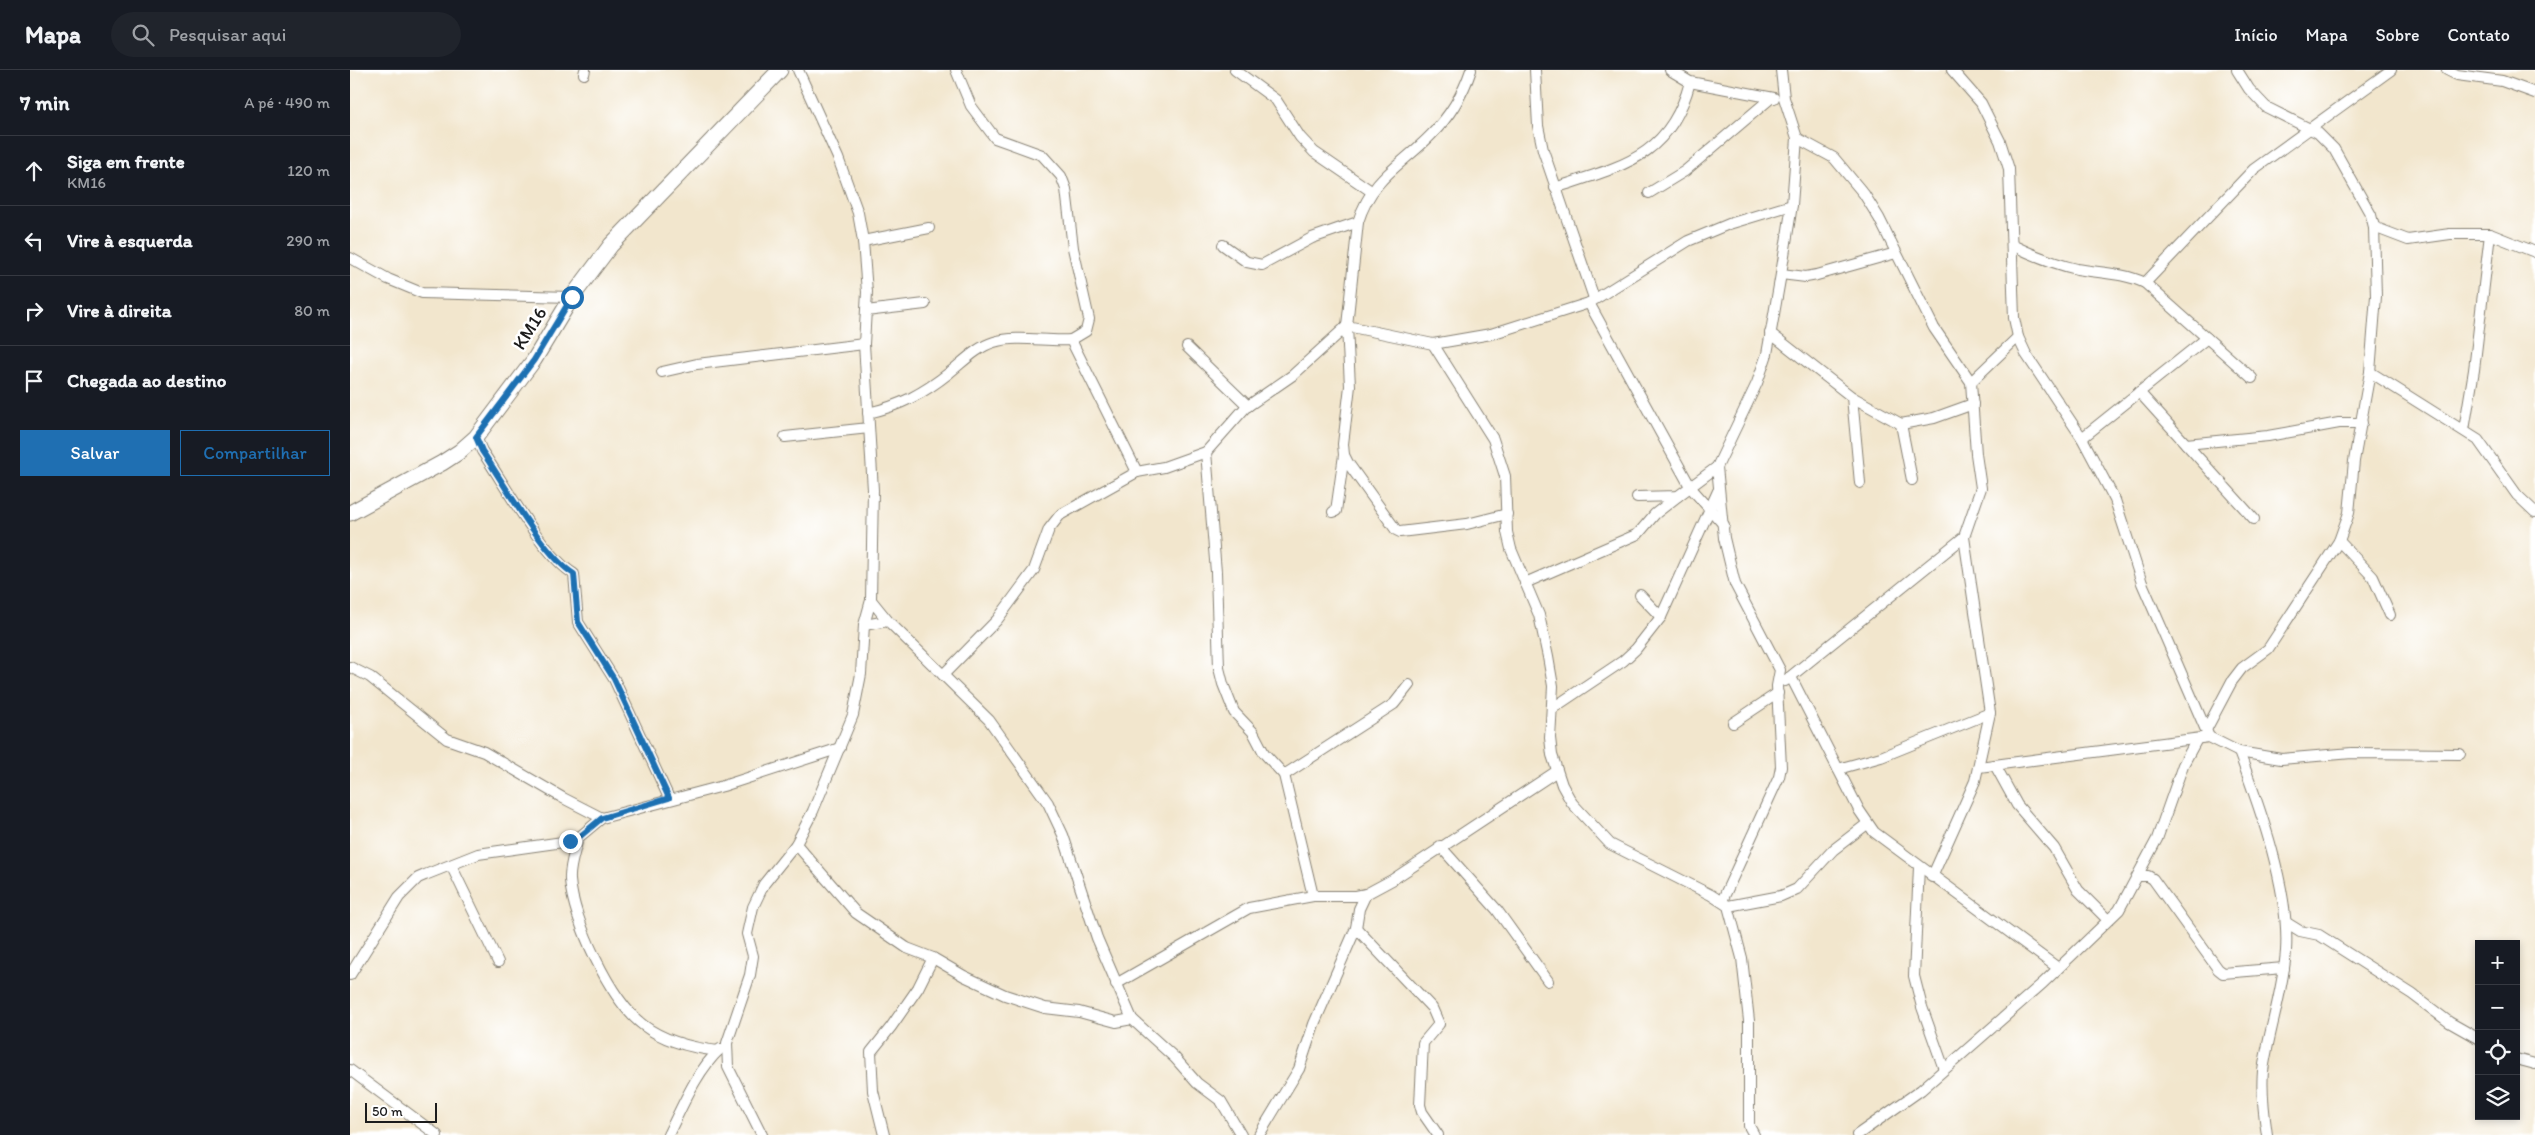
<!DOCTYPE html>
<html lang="pt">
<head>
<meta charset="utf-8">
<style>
	:root { --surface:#171b24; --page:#20242c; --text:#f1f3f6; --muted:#9ea1a6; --line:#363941; --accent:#1f6fb2 }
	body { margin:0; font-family:Itim,sans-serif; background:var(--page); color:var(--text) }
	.controls { position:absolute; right:15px; bottom:15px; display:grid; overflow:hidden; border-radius:0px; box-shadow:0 2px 8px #0003 }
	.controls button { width:45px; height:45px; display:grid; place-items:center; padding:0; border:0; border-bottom:1px solid var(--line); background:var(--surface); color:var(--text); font:25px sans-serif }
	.scale { position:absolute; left:15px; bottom:12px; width:72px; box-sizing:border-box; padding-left:5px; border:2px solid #1c1c1c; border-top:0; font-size:14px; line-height:18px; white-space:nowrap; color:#1c1c1c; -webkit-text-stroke:4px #fff; paint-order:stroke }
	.stop { position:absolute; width:15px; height:15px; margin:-11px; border:4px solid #1f6fb2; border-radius:50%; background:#fff }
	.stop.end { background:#1f6fb2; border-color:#fff; box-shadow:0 1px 5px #0008 }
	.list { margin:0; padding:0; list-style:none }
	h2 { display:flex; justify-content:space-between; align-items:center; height:65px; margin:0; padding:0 20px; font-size:21px }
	h2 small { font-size:16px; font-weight:400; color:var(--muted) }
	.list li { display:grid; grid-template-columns:32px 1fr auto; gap:15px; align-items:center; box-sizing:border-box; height:70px; padding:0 20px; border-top:1px solid var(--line) }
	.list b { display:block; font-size:19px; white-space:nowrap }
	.list p { margin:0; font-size:16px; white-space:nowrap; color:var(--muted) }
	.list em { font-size:16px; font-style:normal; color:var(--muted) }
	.actions { display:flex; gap:10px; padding:15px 20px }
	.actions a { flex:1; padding:11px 0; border:1px solid var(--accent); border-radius:0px; text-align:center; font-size:18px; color:var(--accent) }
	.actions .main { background:var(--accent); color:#fff }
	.icon { flex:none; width:28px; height:28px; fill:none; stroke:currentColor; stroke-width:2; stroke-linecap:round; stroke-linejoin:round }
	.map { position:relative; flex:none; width:2185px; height:1065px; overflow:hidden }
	header { display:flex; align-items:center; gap:30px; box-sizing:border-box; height:70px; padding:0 25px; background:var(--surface); border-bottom:1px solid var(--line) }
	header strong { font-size:24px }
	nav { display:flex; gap:28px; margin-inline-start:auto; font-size:18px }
	.search { width:350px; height:45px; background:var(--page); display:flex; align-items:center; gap:12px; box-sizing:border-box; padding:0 18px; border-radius:28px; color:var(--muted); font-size:19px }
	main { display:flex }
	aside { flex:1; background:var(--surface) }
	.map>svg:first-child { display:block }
</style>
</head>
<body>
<header>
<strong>Mapa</strong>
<div class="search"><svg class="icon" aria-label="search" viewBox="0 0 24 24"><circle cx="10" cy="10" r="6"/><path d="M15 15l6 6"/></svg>Pesquisar aqui</div>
<nav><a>Início</a><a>Mapa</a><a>Sobre</a><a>Contato</a></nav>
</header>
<main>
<aside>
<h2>7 min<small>A pé · 490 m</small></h2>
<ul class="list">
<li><svg class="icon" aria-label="ahead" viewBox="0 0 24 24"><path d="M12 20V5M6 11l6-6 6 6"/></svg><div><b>Siga em frente</b><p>KM16</p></div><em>120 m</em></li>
<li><svg class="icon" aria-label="left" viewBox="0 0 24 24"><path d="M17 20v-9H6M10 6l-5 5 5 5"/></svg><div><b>Vire à esquerda</b></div><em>290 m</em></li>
<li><svg class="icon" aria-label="right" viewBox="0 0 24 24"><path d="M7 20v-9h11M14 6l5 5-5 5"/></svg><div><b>Vire à direita</b></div><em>80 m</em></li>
<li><svg class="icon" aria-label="arrive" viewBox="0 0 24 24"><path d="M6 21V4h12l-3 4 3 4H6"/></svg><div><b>Chegada ao destino</b></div></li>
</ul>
<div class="actions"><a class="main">Salvar</a><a>Compartilhar</a></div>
</aside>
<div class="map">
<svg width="2185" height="1065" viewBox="0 0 2185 1065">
	<rect width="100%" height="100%" fill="#fff"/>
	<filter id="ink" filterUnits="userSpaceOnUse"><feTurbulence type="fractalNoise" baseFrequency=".02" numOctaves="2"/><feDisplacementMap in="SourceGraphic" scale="10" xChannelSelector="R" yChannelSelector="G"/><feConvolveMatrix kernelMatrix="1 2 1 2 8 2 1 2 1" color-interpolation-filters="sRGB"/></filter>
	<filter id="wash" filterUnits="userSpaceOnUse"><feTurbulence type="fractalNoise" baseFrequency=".0096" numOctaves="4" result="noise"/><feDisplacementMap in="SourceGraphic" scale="20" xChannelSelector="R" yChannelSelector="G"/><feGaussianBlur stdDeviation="1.12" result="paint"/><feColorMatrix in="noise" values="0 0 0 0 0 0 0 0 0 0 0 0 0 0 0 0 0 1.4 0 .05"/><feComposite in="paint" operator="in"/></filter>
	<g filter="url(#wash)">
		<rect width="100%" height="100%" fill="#f2e6cd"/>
	</g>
	<g filter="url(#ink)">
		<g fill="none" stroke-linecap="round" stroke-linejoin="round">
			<defs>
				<g id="street">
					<path d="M448,0L488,88L508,143L513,171L517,222L514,274L523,420L521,530"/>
					<path d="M606,0L621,36L645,68L692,85L711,106L716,119L723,178L739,249L736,261L721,270"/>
					<path d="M885,0L926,30L950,67L964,82L1021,121"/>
					<path d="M1121,0C1113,24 1099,47 1081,65C1051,96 1022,107 1008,152L997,256L1000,316L993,374L994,385L998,393L1046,460L1050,462L1117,454L1157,444"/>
					<path d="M1185,0L1188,56L1193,80L1244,228"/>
					<path d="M1320,0L1340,12L1424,28"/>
					<path d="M1602,0L1631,33L1650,71L1659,99L1664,248L1668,267L1676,284L1732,368L1765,430L1792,513L1859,667"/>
					<path d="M2097,0L2107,5L2152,11L2185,23"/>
					<path d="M234,4L235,0"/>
					<path d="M1447,68L1484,88L1514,124L1529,148L1584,258L1621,312L1626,384L1631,418L1614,467L1640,643L1625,711L1582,807"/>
					<path d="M1205,118C1271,96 1320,88 1340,12"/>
					<path d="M1299,123L1335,101L1421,28"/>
					<path d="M2024,157L2058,170L2100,164H2140L2185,182"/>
					<path d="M513,171L579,158"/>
					<path d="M873,175L897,192L912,195L962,168L1008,152"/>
					<path d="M1662,175C1683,185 1704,194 1727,199C1751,203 1774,203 1795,213L1902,308"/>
					<path d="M0,188L38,209L72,223L222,227"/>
					<path d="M1431,204L1456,207L1467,205L1546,183"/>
					<path d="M1795,213L1904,99L2041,0"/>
					<path d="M1239,233L1341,418L1374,455"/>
					<path d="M516,241L575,234"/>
					<path d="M997,256L1083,274L1141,264L1239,233L1338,171L1379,154L1442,135"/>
					<path d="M1420,263L1502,327L1551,354L1584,348L1623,334"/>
					<path d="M1083,274L1143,369L1155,406L1157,462L1161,479L1189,545L1198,587L1203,616L1200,668L1202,685L1212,715L1222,733L1260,774L1361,825L1378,836L1392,888L1399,951V1056L1404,1065"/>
					<path d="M837,277L898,336"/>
					<path d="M312,302L347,294L514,274"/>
					<path d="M2020,302L2128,370L2167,425L2185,442"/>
					<path d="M1621,312L1668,267"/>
					<path d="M1789,322L1904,449"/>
					<path d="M1502,327L1510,413"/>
					<path d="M518,343C550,336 574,323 599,303C613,292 627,277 644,272C668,265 696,272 721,270L787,402"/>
					<path d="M1551,354L1562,410"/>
					<path d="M2114,360L2124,300L2140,164"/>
					<path d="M126,367L132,381C154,413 193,486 224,504L228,552L264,609L319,728"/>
					<path d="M435,367L519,358"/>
					<path d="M1732,368L1857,268"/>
					<path d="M1836,374L1918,366L1989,353H2012"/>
					<path d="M856,382L866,502L869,598L873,614L884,642L903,662L914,683L934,705L963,826"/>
					<path d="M1287,427L1328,426L1367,397"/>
					<path d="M983,442L986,441L994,385"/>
					<path d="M1989,471L2023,507L2040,545"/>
					<path d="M1175,513L1288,464L1305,444L1328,426"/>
					<path d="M1290,525L1311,547"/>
					<path d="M514,555L538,551"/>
					<path d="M0,597L20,607L97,669L134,682L213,728L252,748"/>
					<path d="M593,605L647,550L684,500L699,459L710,445L787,402L814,397L856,382L895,338L943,305L997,256"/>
					<path d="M1441,607L1509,740L1524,762L1708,898"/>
					<path d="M1435,611L1614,467"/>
					<path d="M1203,638L1273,591L1286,579L1311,547L1368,421"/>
					<path d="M1383,653L1428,623"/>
					<path d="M1856,660L1882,611L1892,598L1918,579L1989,471L1999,443L2004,391L2020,302L2026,226L2024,157L2021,145L1984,79L1968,63L1916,37L1899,19L1887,0"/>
					<path d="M1889,682C1910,738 1940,821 1936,881C1933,922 1919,960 1913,1001C1911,1022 1914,1044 1917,1065"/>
					<path d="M1645,695L1667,735L1704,778L1728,820L1758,850"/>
					<path d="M1629,697L1859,667L1889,682L1931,689L2002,683L2110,684"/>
					<path d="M1488,699L1531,687L1640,643"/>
					<path d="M934,705L1044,634L1059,615"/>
					<path d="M228,768C225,782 219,796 220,810C223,850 260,930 293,955C314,971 342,978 368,981"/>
					<path d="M446,774L506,843L557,878L583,888L614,906L655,925L695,938L729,942L766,952L782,949"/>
					<path d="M1090,776L1147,840L1198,911"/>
					<path d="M101,795L148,892"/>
					<path d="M1569,797L1564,906L1572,937L1594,999"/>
					<path d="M1788,806H1798L1803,809L1868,899L1873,903L1934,898"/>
					<path d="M1372,831L1429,707L1431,697L1427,616L1430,600L1385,514L1374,468L1367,397L1407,313L1417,284L1431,204L1442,135L1447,68L1434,28L1431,0"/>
					<path d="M1378,836L1431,826L1447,819L1483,780L1517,754"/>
					<path d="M1937,853L1950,861L1969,865L2062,924L2099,952L2129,969"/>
					<path d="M1006,858L1082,938L1089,954L1073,973L1070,1035L1072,1042L1088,1065"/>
					<path d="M0,905L49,827L68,808L75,805L128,784L220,771L228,768L252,748L373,716L490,678"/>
					<path d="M766,914L899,838L963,826H1006L1016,824L1042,810L1207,701"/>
					<path d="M2166,989L2185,994"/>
					<path d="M0,1000L87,1065"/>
					<path d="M318,1065C333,1035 346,1002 370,979"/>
					<path d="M412,1065L378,997L377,973L400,905L403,886L397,864L403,837L414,814L446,774L463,741L503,645L511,604L514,555L521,530L538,551L639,650L698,733L713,765L747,868L782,949L825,988L847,1013L871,1031L891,1065"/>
					<path d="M534,1065L523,1021L521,982L541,957L568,918L583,888"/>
					<path d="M909,1065L949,999L964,954L1006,858L1009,839L1016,824"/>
					<path d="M1507,1065L1571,1020L1693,913L1769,840L1807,769L1833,695L1847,669"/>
				</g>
				<path id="secondary" d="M0,443L92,393L109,382L126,367L184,290L222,227L261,175L430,0"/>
			</defs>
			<use href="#street" stroke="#878174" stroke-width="12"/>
			<use href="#secondary" stroke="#878174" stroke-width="17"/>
			<use href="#street" stroke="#fff" stroke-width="10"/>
			<use href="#secondary" stroke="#fff" stroke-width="15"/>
		</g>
	</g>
	<g fill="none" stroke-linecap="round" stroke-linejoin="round" filter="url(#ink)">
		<path stroke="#1f6fb2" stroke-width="6" d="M220,771L228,768L252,748L319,728L264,609L228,552L224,504C194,487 154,413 132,381L126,367L184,290L222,227"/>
	</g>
	<g text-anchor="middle" stroke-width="5" stroke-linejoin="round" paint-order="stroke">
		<g font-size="19" fill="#1c1c1c" stroke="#fff">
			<text transform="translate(179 258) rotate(-58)" y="7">KM16</text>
		</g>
	</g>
</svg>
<div class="controls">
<button>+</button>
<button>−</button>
<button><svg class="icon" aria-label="locate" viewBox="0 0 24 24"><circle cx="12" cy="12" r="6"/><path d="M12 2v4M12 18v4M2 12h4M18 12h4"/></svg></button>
<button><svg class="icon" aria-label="layers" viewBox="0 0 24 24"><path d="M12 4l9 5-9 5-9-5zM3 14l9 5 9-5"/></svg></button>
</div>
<div class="scale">50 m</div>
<div class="stop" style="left:222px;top:227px"></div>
<div class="stop end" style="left:220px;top:771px"></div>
</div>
</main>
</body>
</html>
